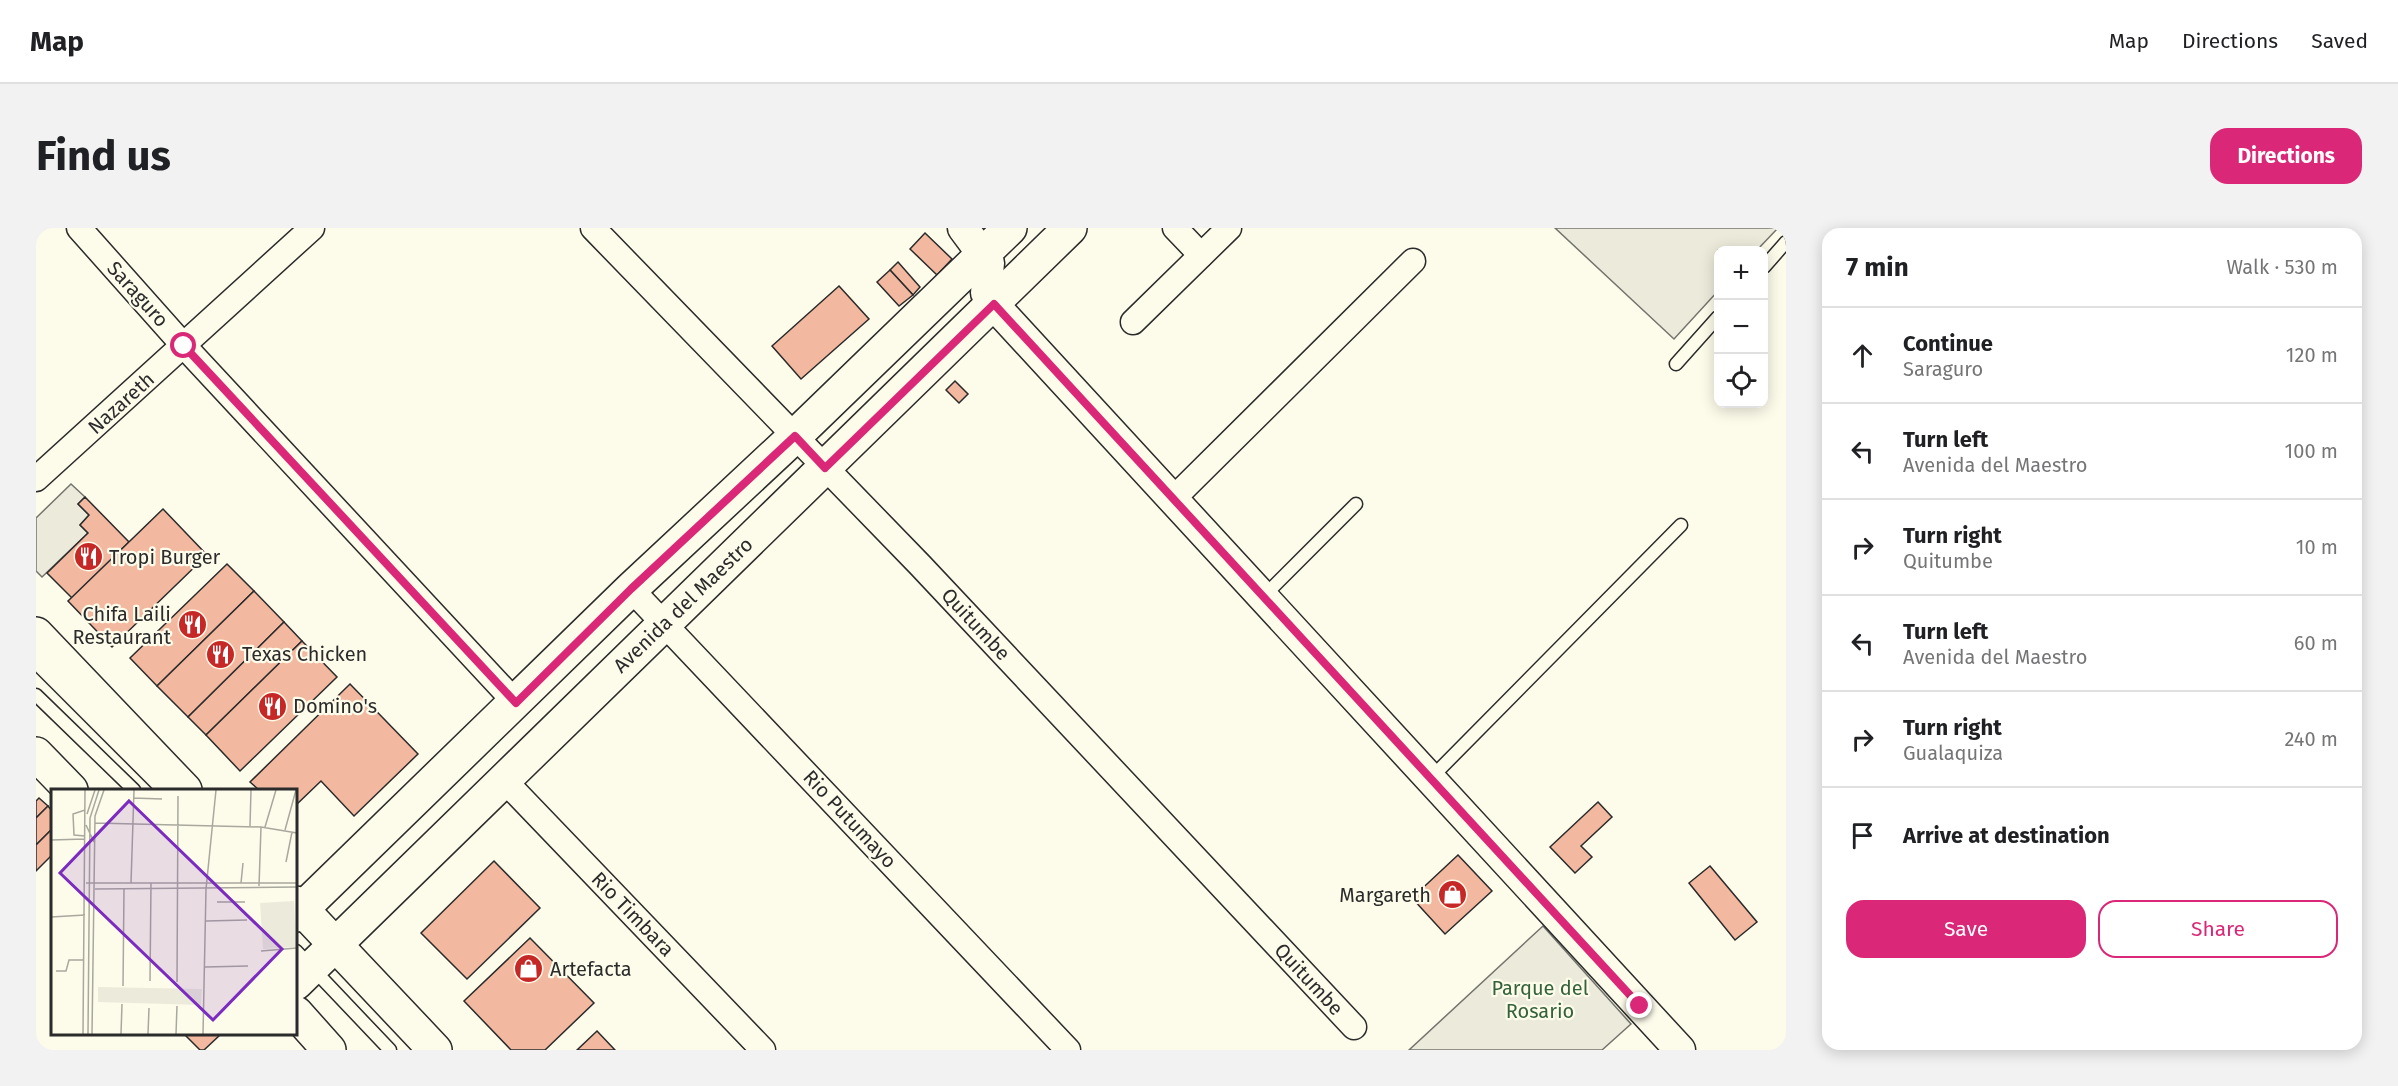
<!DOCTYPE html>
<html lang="en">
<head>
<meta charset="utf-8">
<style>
	:root { --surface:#fff; --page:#f2f2f2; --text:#202124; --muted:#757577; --line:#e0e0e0; --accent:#db2777 }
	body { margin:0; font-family:"Fira Sans",sans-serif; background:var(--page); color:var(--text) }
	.controls { position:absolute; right:18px; top:18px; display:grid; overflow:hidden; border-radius:12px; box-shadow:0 3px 15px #0003 }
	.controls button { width:54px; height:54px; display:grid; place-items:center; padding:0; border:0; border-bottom:2px solid var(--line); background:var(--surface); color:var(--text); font:30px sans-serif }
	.stop { position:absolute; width:18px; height:18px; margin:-14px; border:4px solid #db2777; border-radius:50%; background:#fff }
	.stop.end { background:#db2777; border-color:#fff; box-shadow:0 2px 6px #0008 }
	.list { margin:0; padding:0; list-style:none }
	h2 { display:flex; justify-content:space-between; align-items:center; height:78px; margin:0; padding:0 24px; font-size:26px }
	h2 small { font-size:20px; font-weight:400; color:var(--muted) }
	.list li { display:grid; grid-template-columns:39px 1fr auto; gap:18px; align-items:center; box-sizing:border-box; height:96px; padding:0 24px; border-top:2px solid var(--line) }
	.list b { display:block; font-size:22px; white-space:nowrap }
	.list p { margin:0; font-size:20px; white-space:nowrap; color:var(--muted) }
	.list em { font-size:20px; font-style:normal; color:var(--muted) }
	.actions { display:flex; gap:12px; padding:18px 24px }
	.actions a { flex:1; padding:14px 0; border:2px solid var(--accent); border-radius:18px; text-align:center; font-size:21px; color:var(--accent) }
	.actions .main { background:var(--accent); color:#fff }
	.icon { flex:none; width:33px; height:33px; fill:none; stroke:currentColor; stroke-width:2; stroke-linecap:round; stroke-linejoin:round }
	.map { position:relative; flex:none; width:1750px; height:822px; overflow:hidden; border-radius:18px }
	header { display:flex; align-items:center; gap:36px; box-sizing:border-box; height:84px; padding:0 30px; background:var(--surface); border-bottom:2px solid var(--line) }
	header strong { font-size:28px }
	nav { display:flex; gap:33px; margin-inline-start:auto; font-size:21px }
	.intro { display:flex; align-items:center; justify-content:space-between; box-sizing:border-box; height:144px; padding:0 36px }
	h1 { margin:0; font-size:42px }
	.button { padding:15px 27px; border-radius:18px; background:var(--accent); color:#fff; font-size:21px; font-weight:700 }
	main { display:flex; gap:36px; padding:0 36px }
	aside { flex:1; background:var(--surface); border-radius:18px; box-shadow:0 3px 15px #0003 }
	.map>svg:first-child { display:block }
</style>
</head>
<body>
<header>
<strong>Map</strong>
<nav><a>Map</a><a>Directions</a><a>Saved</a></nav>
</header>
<div class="intro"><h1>Find us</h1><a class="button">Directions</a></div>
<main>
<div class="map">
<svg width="1750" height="822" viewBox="0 0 1750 822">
	<rect width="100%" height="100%" fill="#fdfbea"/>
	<g fill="#ecebdb" stroke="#74746e" stroke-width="1.5">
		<path d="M1519,0H1742L1721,22H1682V63L1638,111Z"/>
		<path d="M1507,698L1595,796L1566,822H1373Z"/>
	</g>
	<path fill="#eceadb" stroke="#74746e" stroke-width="1.5" d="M35,256L49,269L42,276L53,287L44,297L52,305L6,349L0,343V290Z"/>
	<g fill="#f2b8a0" stroke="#2b2b2b" stroke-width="1.5">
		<path d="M889,5L916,31L901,47L874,21Z"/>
		<path d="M862,34L884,59L877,67L854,42Z"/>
		<path d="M854,42L877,67L863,78L841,54Z"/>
		<path d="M803,58L833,91L765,151L736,118Z"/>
		<path d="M919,153L932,166L923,175L910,162Z"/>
		<path d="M49,269L93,314L36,370L11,345L52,305L44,297L53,287L42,276Z"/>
		<path d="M127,281L171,327L76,419L32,373Z"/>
		<path d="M191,336L218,363L121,458L94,430Z"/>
		<path d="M218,363L248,394L152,489L121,458Z"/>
		<path d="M248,394L266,413L170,507L152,489Z"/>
		<path d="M266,413L301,449L204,543L170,507Z"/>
		<path d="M314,456L382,526L318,588L285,553L260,577V562H223L214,554Z"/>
		<path d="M3,570L12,578L0,590V573Z"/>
		<path d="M1562,574L1576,589L1545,618L1556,629L1539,645L1514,619Z"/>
		<path d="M12,578L16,583V601L0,617V590Z"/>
		<path d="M16,601V627L0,643V617Z"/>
		<path d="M1422,627L1456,663L1409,706L1376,670Z"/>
		<path d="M458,633L504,680L431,751L385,705Z"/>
		<path d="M1674,638L1721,694L1699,712L1653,655Z"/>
		<path d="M494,710L558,775L509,822H475L428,773Z"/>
		<path d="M561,803L579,822H541Z"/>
		<path d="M148,806H185L168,822H164Z"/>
	</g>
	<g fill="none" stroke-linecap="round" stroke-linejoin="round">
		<defs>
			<g id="service">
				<path d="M1728,39L1750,14"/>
				<path d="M1640,136L1682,89"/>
				<path d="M1227,369L1320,276"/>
				<path d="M0,435L127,562"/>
				<path d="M0,467L98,562"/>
				<path d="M1395,550L1645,297"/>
				<path d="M260,723L354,822"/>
			</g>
			<g id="minor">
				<path d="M43,0L148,118L480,475"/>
				<path d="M557,0L884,337L1318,799"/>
				<path d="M1139,0L1165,27"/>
				<path d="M1097,94L1193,0"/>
				<path d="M0,251L276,0"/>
				<path d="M1137,271L1377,33"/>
				<path d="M595,361L1032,822"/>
				<path d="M467,551L727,822"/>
			</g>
			<path id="tertiary" d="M927,0L953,35L950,65L958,77L1644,822"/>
			<g id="secondary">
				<path d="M260,687L595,361L759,208L974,0"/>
				<path d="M260,755L1034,0"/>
			</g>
			<g id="primary">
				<path d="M0,406L149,562"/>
				<path d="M0,526L35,562"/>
				<path d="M260,675L399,822"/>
				<path d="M260,785L293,822"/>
			</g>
		</defs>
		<use href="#service" stroke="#2b2b2b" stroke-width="15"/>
		<use href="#minor" stroke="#2b2b2b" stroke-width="27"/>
		<use href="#tertiary" stroke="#2b2b2b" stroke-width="33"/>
		<use href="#secondary" stroke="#2b2b2b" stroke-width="36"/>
		<use href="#primary" stroke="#2b2b2b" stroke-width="36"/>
		<use href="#service" stroke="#fdfbea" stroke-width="12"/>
		<use href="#minor" stroke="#fdfbea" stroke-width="24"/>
		<use href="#tertiary" stroke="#fdfbea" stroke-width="30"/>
		<use href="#secondary" stroke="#fdfbea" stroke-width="33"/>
		<use href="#primary" stroke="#fdfbea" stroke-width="33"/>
	</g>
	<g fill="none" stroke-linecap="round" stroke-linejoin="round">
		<path stroke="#db2777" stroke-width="8" d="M148,118L480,475L595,361L759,208L789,240L958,76L1604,778"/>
	</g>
	<defs>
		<symbol id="restaurant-disc" viewBox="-11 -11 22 22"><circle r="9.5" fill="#c62828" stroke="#fdfbea"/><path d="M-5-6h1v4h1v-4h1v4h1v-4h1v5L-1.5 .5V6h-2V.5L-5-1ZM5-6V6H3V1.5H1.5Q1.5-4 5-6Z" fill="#fff"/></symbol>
		<symbol id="shop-disc" viewBox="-11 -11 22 22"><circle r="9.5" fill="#c62828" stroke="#fdfbea"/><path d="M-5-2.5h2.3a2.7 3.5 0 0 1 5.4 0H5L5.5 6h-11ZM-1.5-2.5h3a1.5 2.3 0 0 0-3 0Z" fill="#fff"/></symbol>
	</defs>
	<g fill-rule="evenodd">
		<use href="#restaurant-disc" x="36" y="312" width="33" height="33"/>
		<use href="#restaurant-disc" x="140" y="380" width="33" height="33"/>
		<use href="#restaurant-disc" x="168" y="410" width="33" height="33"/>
		<use href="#restaurant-disc" x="220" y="462" width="33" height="33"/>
		<use href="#shop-disc" x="1400" y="650" width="33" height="33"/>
		<use href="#shop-disc" x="476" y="724" width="33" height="33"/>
	</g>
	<g text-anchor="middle" stroke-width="4.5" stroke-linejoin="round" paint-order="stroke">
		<g font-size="20" fill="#2b2b2b" stroke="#fdfbea">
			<text transform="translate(102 66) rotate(48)" y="7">Saraguro</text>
			<text transform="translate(85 175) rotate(-42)" y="7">Nazareth</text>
			<text transform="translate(647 377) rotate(-44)" y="7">Avenida del Maestro</text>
			<text transform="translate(940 396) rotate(47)" y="7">Quitumbe</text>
			<text transform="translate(814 591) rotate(47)" y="7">Rio Putumayo</text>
			<text transform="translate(597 686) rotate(46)" y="7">Rio Timbara</text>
			<text transform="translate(1273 751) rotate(47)" y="7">Quitumbe</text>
		</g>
		<g font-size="20" fill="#2b2b2b" stroke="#fdfbea" text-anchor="start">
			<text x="73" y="336">Tropi Burger</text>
			<text x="135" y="393" text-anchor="end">Chifa Laili<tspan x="135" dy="23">Restaurant</tspan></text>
			<text x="206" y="433">Texas Chicken</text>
			<text x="257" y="485">Domino's</text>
			<text x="1395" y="674" text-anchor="end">Margareth</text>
			<text x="514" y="748">Artefacta</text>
		</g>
		<g font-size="20" fill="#34623c" stroke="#fdfbea">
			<text x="1504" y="767">Parque del<tspan x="1504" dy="23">Rosario</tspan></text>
		</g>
	</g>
	<g transform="translate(15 561)">
		<rect width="246" height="246" fill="#fdfbea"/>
		<path d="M243,112L245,158L212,160L209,114ZM47,198L151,200L150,216L47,213Z" fill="#ecebdb"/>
		<path fill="none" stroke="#a9a89e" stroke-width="1.5" d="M82,9L111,10M36,25L44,1M44,34L210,38L246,44M35,36L43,53M199,37L200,1M214,38L225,1M234,41L245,1M34,47L23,46L22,25L34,21M0,51L34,50M235,73L241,43M35,94H246M80,94L83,1M190,94L192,74M208,97L210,38M44,100L246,98M166,113H194M0,128L34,126M155,132L196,131M210,162L246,159M154,178L197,177M5,182H15L18,171H33M99,192L100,94M126,193L127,7M72,197L73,100M32,245L34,1M37,245L39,29L48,1M41,245L44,27L53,1M70,245L71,215M97,245L98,219M125,245L126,217M152,245L155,100L165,1"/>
		<path fill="#7b2cbf" fill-opacity="0.15" stroke="#7b2cbf" stroke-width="3" d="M78,12L231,160L162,231L9,84Z"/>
		<rect width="246" height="246" fill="none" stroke="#2b2b2b" stroke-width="3"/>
	</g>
</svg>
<div class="controls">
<button>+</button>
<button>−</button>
<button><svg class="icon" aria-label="locate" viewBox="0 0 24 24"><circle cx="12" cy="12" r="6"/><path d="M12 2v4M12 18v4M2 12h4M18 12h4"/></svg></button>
</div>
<div class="stop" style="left:148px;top:118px"></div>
<div class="stop end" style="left:1604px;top:778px"></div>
</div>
<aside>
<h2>7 min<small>Walk · 530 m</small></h2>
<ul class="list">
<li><svg class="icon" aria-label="ahead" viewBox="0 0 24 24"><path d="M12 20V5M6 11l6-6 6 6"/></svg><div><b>Continue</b><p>Saraguro</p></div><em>120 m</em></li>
<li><svg class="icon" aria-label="left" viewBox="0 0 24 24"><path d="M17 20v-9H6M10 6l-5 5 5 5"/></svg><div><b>Turn left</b><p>Avenida del Maestro</p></div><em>100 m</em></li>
<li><svg class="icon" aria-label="right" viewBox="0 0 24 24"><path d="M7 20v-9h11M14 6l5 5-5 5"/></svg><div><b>Turn right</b><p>Quitumbe</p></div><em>10 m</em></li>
<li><svg class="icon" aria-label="left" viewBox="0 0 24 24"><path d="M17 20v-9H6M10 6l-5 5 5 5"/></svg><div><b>Turn left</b><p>Avenida del Maestro</p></div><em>60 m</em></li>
<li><svg class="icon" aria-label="right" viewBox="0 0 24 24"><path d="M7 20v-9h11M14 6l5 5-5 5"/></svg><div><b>Turn right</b><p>Gualaquiza</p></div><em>240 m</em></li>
<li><svg class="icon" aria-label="arrive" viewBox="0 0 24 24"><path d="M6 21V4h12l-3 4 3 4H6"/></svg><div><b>Arrive at destination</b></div></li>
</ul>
<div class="actions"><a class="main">Save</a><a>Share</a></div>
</aside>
</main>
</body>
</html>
